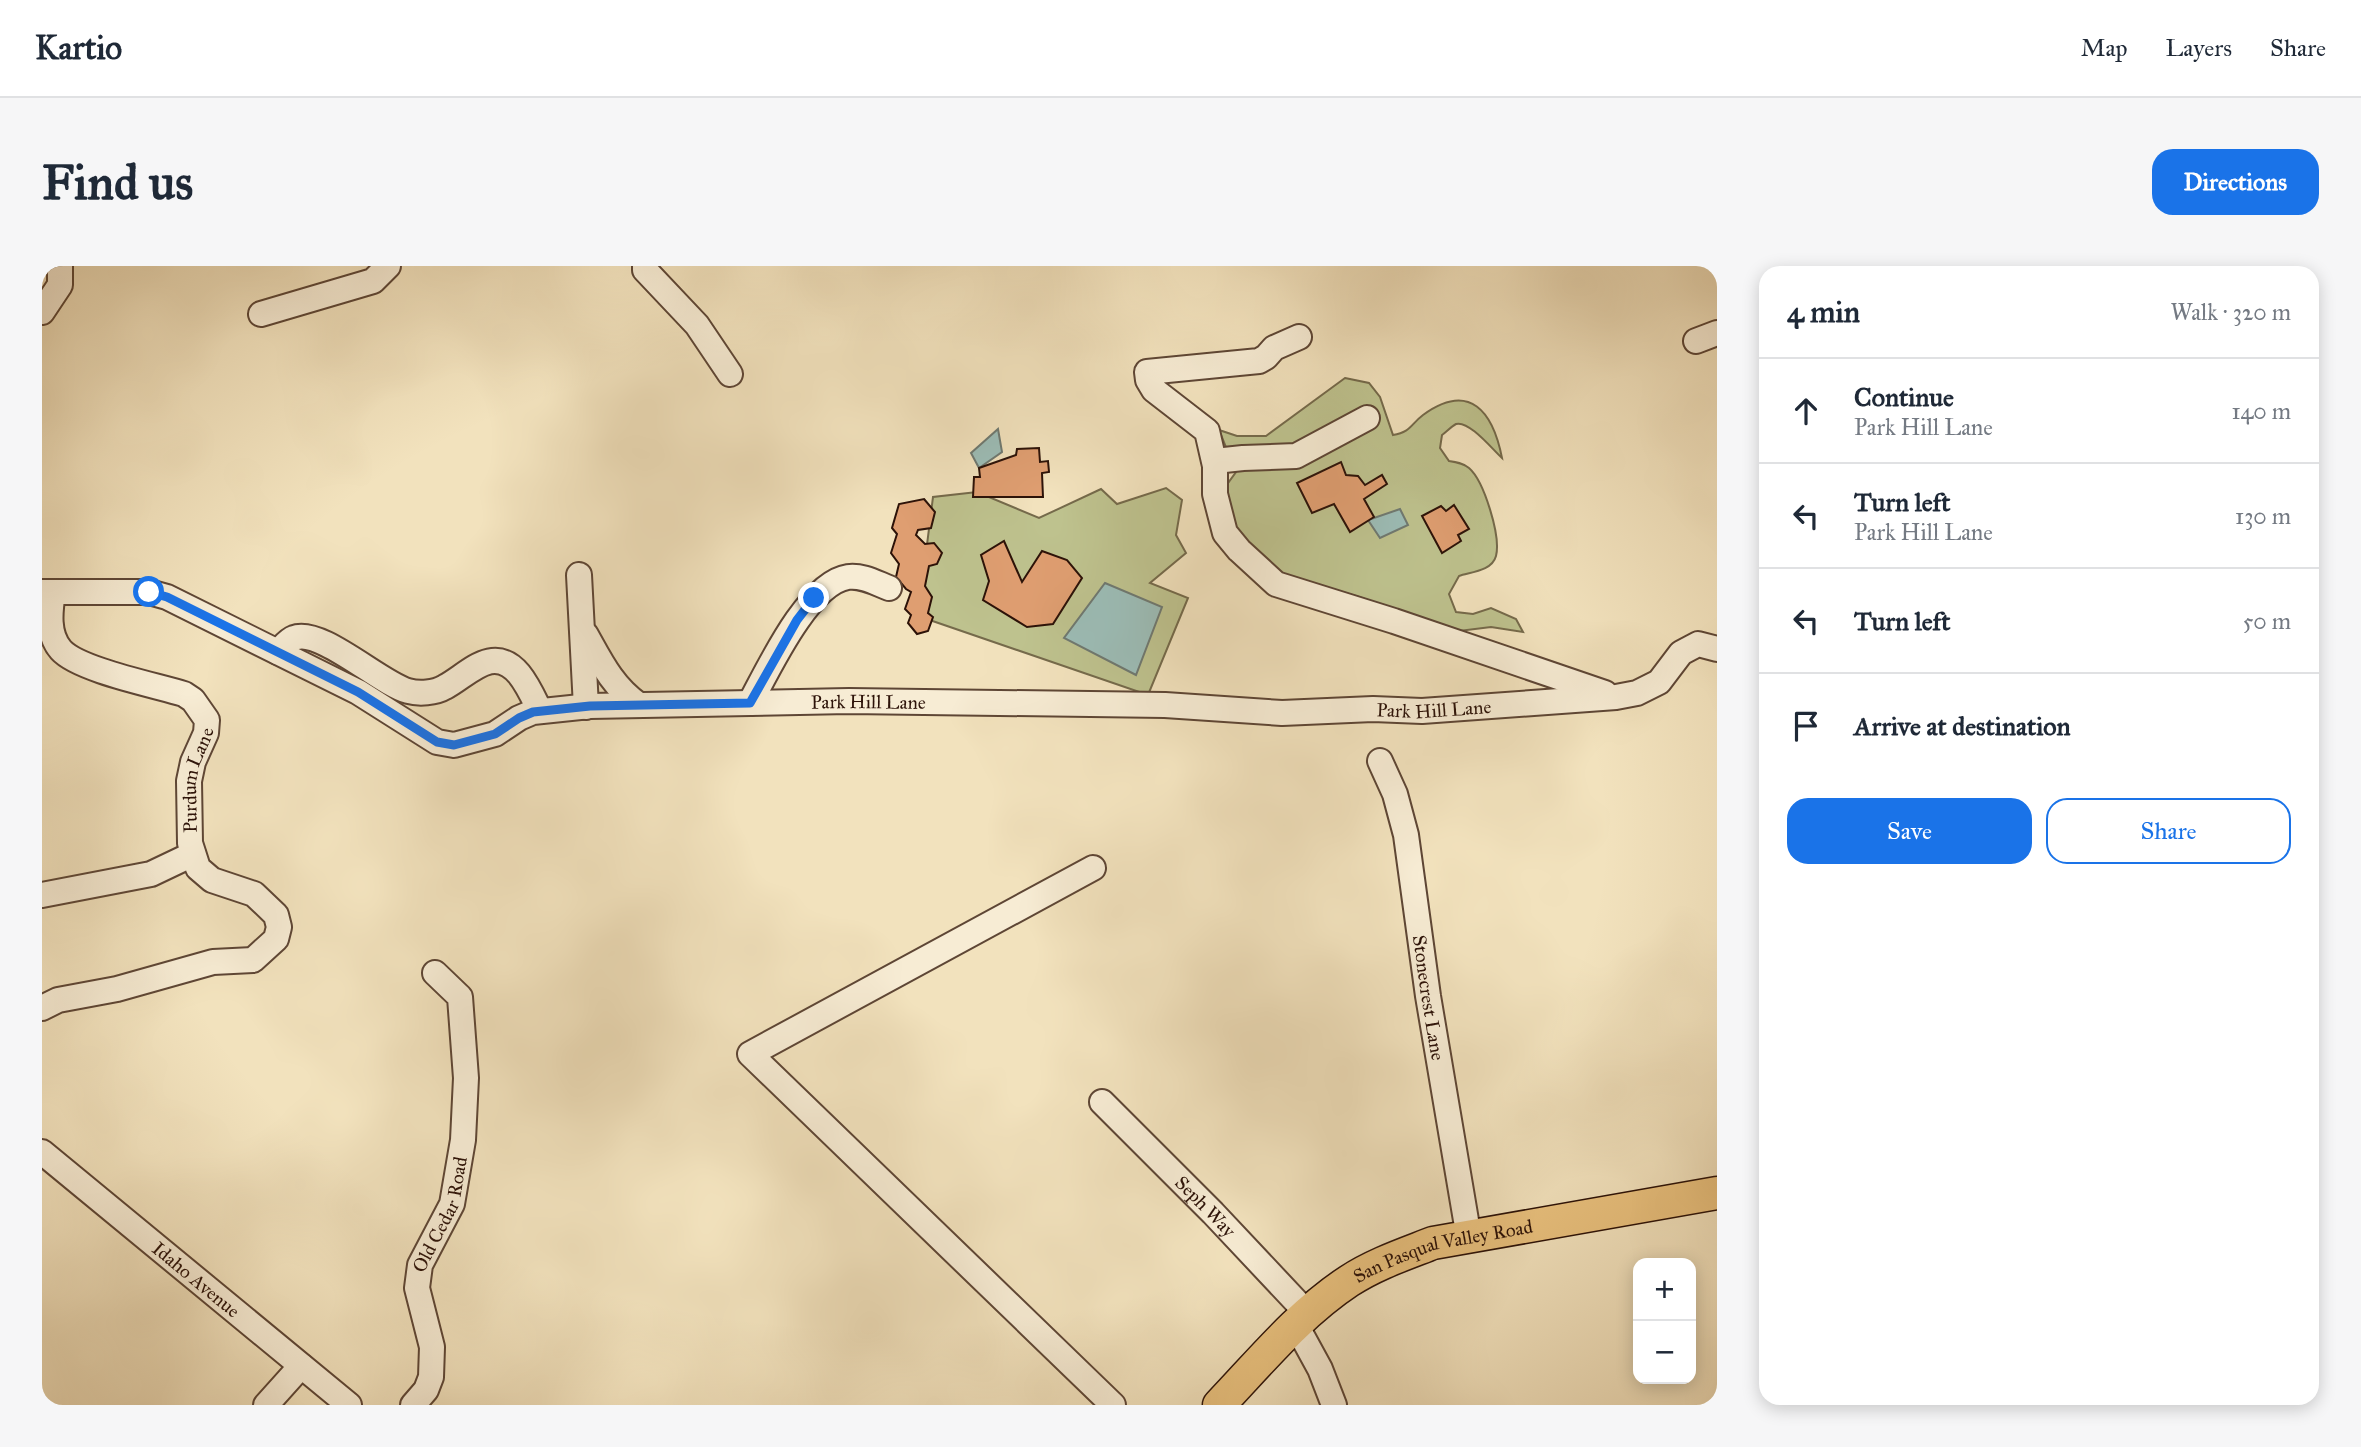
<!DOCTYPE html>
<html lang="en">
<head>
<meta charset="utf-8">
<style>
	:root { --surface:#fff; --page:#f6f6f7; --text:#1f2937; --muted:#747a83; --line:#e0e1e3; --accent:#1a73e8 }
	body { margin:0; font-family:"IM FELL Great Primer",serif; background:var(--page); color:var(--text) }
	.controls { position:absolute; right:21px; bottom:21px; display:grid; overflow:hidden; border-radius:14px; box-shadow:0 4px 18px #0003 }
	.controls button { width:63px; height:63px; display:grid; place-items:center; padding:0; border:0; border-bottom:2px solid var(--line); background:var(--surface); color:var(--text); font:35px sans-serif }
	.stop { position:absolute; width:21px; height:21px; margin:-16px; border:5px solid #1a73e8; border-radius:50%; background:#fff }
	.stop.end { background:#1a73e8; border-color:#fff; box-shadow:0 2px 7px #0008 }
	.list { margin:0; padding:0; list-style:none }
	h2 { display:flex; justify-content:space-between; align-items:center; height:91px; margin:0; padding:0 28px; font-size:30px }
	h2 small { font-size:23px; font-weight:400; color:var(--muted) }
	.list li { display:grid; grid-template-columns:46px 1fr auto; gap:21px; align-items:center; box-sizing:border-box; height:105px; padding:0 28px; border-top:2px solid var(--line) }
	.list b { display:block; font-size:26px; white-space:nowrap }
	.list p { margin:0; font-size:23px; white-space:nowrap; color:var(--muted) }
	.list em { font-size:23px; font-style:normal; color:var(--muted) }
	.actions { display:flex; gap:14px; padding:21px 28px }
	.actions a { flex:1; padding:16px 0; border:2px solid var(--accent); border-radius:21px; text-align:center; font-size:24px; color:var(--accent) }
	.actions .main { background:var(--accent); color:#fff }
	.icon { flex:none; width:38px; height:38px; fill:none; stroke:currentColor; stroke-width:2; stroke-linecap:round; stroke-linejoin:round }
	.map { position:relative; flex:none; width:1675px; height:1139px; overflow:hidden; border-radius:21px }
	header { display:flex; align-items:center; gap:42px; box-sizing:border-box; height:98px; padding:0 35px; background:var(--surface); border-bottom:2px solid var(--line) }
	header strong { font-size:33px }
	nav { display:flex; gap:38px; margin-inline-start:auto; font-size:24px }
	.intro { display:flex; align-items:center; justify-content:space-between; box-sizing:border-box; height:168px; padding:0 42px }
	h1 { margin:0; font-size:49px }
	.button { padding:18px 32px; border-radius:21px; background:var(--accent); color:#fff; font-size:24px; font-weight:700 }
	main { display:flex; gap:42px; padding:0 42px }
	aside { flex:1; background:var(--surface); border-radius:21px; box-shadow:0 4px 18px #0003 }
	.map>svg:first-child { display:block }
</style>
</head>
<body>
<header>
<strong>Kartio</strong>
<nav><a>Map</a><a>Layers</a><a>Share</a></nav>
</header>
<div class="intro"><h1>Find us</h1><a class="button">Directions</a></div>
<main>
<div class="map">
<svg width="1675" height="1139" viewBox="0 0 1675 1139">
	<rect width="100%" height="100%" fill="#f2e2bd"/>
	<filter id="stains"><feTurbulence type="fractalNoise" baseFrequency=".00286" numOctaves="4"/><feColorMatrix values="0 0 0 0 .2 0 0 0 0 .09 0 0 0 0 .02 0 0 0 .5 -.17"/></filter>
	<radialGradient id="worn" r=".72"><stop offset=".6" stop-color="#630" stop-opacity="0"/><stop offset="1" stop-color="#630" stop-opacity=".3"/></radialGradient>
	<g fill="#bec28e" stroke="#756a4b" stroke-width="2">
		<path d="M1303,112L1327,117L1338,131L1351,169C1369,166 1368,159 1381,149C1428,115 1451,146 1460,192C1451,184 1427,154 1414,158C1410,160 1404,166 1400,169L1398,182L1407,195C1414,196 1421,197 1427,202C1442,215 1459,270 1454,290C1450,305 1429,306 1417,310L1407,328L1414,346L1431,348L1449,342L1474,353L1481,366L1449,361L1417,365L1317,331L1216,301L1195,273L1181,224L1194,206L1177,164L1195,170H1224Z"/>
		<path d="M1124,222L1140,234L1134,269L1144,287L1108,317L1146,332L1106,429L876,350L891,231L935,226L997,252L1059,223L1075,238Z"/>
	</g>
	<g fill="#9cbdb7" stroke="#6f7971" stroke-width="2">
		<path d="M956,163L960,186L937,202L929,187Z"/>
		<path d="M1358,243L1366,259L1338,272L1326,254Z"/>
		<path d="M1063,317L1120,341L1094,409L1022,372Z"/>
	</g>
	<g fill="#df9e71" stroke="#2c1208" stroke-width="2">
		<path d="M997,182L998,196L1006,195L1007,206L1000,207L1001,231H931L932,211H938L937,202L974,189L975,183Z"/>
		<path d="M1299,196L1304,209L1316,210L1323,219L1340,209L1345,218L1322,233L1332,251L1308,266L1292,238L1270,247L1255,217Z"/>
		<path d="M882,233L893,246L889,262L876,264L874,269L883,278L892,277L900,287L895,298L887,300L883,320L890,331L886,347L891,351L886,365L875,368L866,357L869,349L863,343L869,326L864,323L854,311L857,298L849,287L855,268L850,262L857,238Z"/>
		<path d="M1412,239L1427,263L1416,269L1419,275L1400,287L1380,250L1399,240L1404,245Z"/>
		<path d="M962,275L980,316L1000,285L1025,294L1040,312L1011,358L985,361L941,334L947,315L939,289Z"/>
	</g>
	<g fill="none" stroke-linecap="round" stroke-linejoin="round">
		<defs>
			<g id="minor">
				<path d="M603,0V4L655,59L688,108"/>
				<path d="M0,46L18,19V0"/>
				<path d="M219,48L331,15L346,0"/>
				<path d="M1257,71L1232,82L1224,91L1217,95L1105,106L1106,114L1112,124L1165,165L1173,200V228L1183,267L1197,284L1234,318L1352,355L1563,427"/>
				<path d="M1654,75L1675,67"/>
				<path d="M1173,195L1201,192L1254,190L1325,152"/>
				<path d="M537,309L544,441"/>
				<path id="s1" d="M0,326H107L125,331L316,426L395,476L412,479L453,468L477,452L491,446L548,440L807,435L1123,439L1240,447L1331,443L1380,445L1574,431L1595,427L1617,416L1639,387L1656,378L1675,383"/>
				<path d="M544,369C559,396 571,421 597,439"/>
				<path d="M236,386C240,382 246,374 252,372C278,361 339,418 366,425C377,428 393,427 403,421C426,409 451,377 477,408C486,419 492,433 498,445"/>
				<path d="M708,437C726,404 766,317 806,311C820,309 834,317 847,322"/>
				<path id="s2" d="M1338,495L1353,528L1364,569L1386,730L1427,972"/>
				<path d="M1051,602L708,788L1071,1139"/>
				<path d="M0,629L109,608L151,588"/>
				<path id="s3" d="M0,742L16,734L75,723L171,696L211,694L234,673L237,661L234,649L212,628L170,614L156,602L148,577L147,515L151,496L164,467L165,454L151,434L142,428C113,419 37,404 19,384C5,368 8,345 11,326"/>
				<path id="s4" d="M1060,836L1171,947L1265,1047"/>
				<path id="s5" d="M0,886L307,1139"/>
				<path d="M1254,1059L1278,1103L1292,1139"/>
				<path d="M224,1139L259,1100"/>
				<path id="s6" d="M371,1139L384,1124L389,1111L390,1081L375,1022L378,999L410,938L421,874L424,812L418,731L393,707"/>
			</g>
			<g id="major">
				<path id="s7" d="M1177,1139C1218,1096 1257,1048 1307,1015C1333,998 1363,988 1391,977L1675,927"/>
			</g>
		</defs>
		<use href="#minor" stroke="#5e4635" stroke-width="28"/>
		<use href="#major" stroke="#2c1208" stroke-width="35"/>
		<use href="#minor" stroke="#f7ecd4" stroke-width="24"/>
		<use href="#major" stroke="#e9c17e" stroke-width="32"/>
	</g>
	<g fill="none" stroke-linecap="round" stroke-linejoin="round">
		<path stroke="#1a73e8" stroke-width="9" d="M107,326L125,331L316,426L395,476L412,479L453,468L477,452L491,446L548,440L708,437L755,354L772,332"/>
	</g>
	<g text-anchor="middle" stroke-width="5" stroke-linejoin="round" paint-order="stroke">
		<g font-size="19" fill="#2c1208" stroke="#f7ecd4">
			<text dy="7" stroke="none"><textPath href="#s1" startOffset="872">Park Hill Lane</textPath></text>
			<text dy="7" stroke="none"><textPath href="#s1" startOffset="1438">Park Hill Lane</textPath></text>
			<text dy="7" stroke="none"><textPath href="#s3" startOffset="457">Purdum Lane</textPath></text>
			<text dy="7" stroke="none"><textPath href="#s2" startOffset="243">Stonecrest Lane</textPath></text>
			<text dy="7" stroke="none"><textPath href="#s4" startOffset="147">Seph Way</textPath></text>
			<text dy="7" stroke="none"><textPath href="#s6" startOffset="203">Old Cedar Road</textPath></text>
			<text dy="7" stroke="none"><textPath href="#s7" startOffset="280">San Pasqual Valley Road</textPath></text>
			<text dy="7" stroke="none"><textPath href="#s5" startOffset="200">Idaho Avenue</textPath></text>
		</g>
	</g>
	<rect width="100%" height="100%" filter="url(#stains)"/>
	<rect width="100%" height="100%" fill="url(#worn)"/>
</svg>
<div class="controls">
<button>+</button>
<button>−</button>
</div>
<div class="stop" style="left:107px;top:326px"></div>
<div class="stop end" style="left:772px;top:332px"></div>
</div>
<aside>
<h2>4 min<small>Walk · 320 m</small></h2>
<ul class="list">
<li><svg class="icon" aria-label="ahead" viewBox="0 0 24 24"><path d="M12 20V5M6 11l6-6 6 6"/></svg><div><b>Continue</b><p>Park Hill Lane</p></div><em>140 m</em></li>
<li><svg class="icon" aria-label="left" viewBox="0 0 24 24"><path d="M17 20v-9H6M10 6l-5 5 5 5"/></svg><div><b>Turn left</b><p>Park Hill Lane</p></div><em>130 m</em></li>
<li><svg class="icon" aria-label="left" viewBox="0 0 24 24"><path d="M17 20v-9H6M10 6l-5 5 5 5"/></svg><div><b>Turn left</b></div><em>50 m</em></li>
<li><svg class="icon" aria-label="arrive" viewBox="0 0 24 24"><path d="M6 21V4h12l-3 4 3 4H6"/></svg><div><b>Arrive at destination</b></div></li>
</ul>
<div class="actions"><a class="main">Save</a><a>Share</a></div>
</aside>
</main>
</body>
</html>
